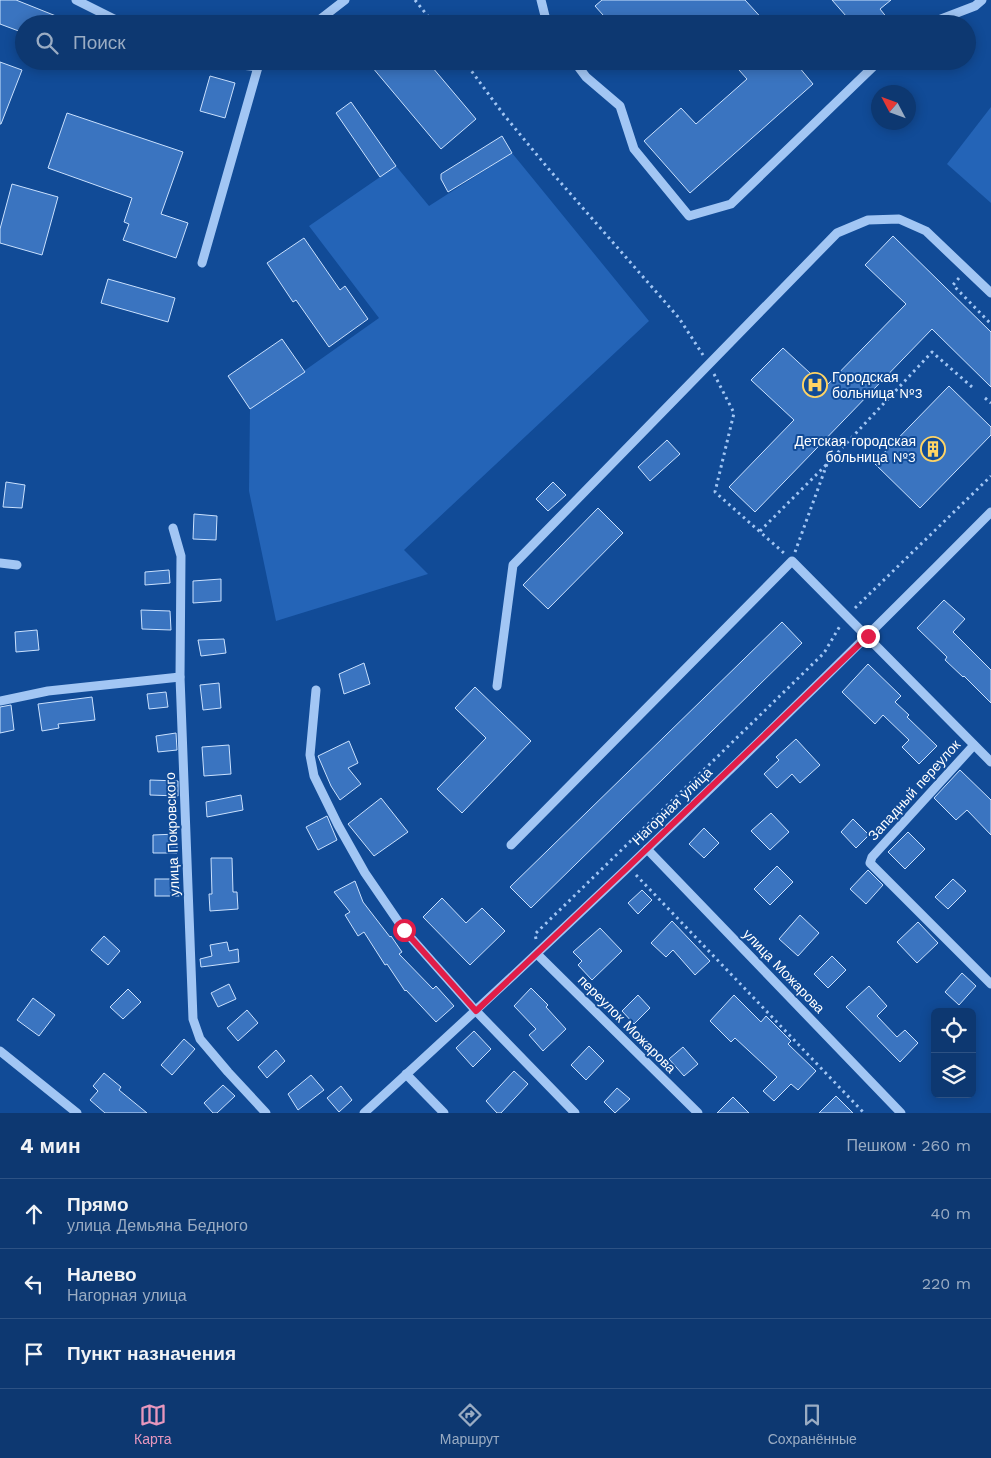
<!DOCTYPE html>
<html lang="ru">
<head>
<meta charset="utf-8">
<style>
	:root { --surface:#0d3871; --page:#1b4379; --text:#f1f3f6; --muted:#9aacc3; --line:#2d5284; --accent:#e797bd }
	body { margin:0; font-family:"Work Sans",sans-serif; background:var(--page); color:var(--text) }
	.controls { position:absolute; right:15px; bottom:15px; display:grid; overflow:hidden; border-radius:8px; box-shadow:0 2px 12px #0003 }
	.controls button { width:45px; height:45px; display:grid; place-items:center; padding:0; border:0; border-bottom:1px solid var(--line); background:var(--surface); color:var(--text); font:25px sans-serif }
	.compass { position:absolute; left:871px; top:85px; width:45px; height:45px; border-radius:50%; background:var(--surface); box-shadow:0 2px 12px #0003; rotate:311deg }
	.stop { position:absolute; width:15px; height:15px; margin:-11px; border:4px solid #e11d48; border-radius:50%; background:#fff }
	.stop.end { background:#e11d48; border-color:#fff; box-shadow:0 1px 5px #0008 }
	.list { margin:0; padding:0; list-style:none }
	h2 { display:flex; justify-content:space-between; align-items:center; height:65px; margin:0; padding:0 20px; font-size:21px }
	h2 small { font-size:16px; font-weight:400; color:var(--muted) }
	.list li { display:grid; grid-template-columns:32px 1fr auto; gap:15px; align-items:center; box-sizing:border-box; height:70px; padding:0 20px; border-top:1px solid var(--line) }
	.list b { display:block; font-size:19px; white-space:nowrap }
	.list p { margin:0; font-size:16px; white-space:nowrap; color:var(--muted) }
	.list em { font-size:16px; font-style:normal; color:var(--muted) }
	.icon { flex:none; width:28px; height:28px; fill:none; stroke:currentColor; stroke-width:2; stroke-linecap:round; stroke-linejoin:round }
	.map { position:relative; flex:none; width:991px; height:1113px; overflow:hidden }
	.search { position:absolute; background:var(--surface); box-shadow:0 2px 12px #0003; left:15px; right:15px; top:15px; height:55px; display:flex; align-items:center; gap:12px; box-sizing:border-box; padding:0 18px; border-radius:28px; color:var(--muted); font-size:19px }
	.sheet { height:275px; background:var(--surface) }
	nav { display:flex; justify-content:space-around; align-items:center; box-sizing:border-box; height:70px; border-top:1px solid var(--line); background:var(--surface); font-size:14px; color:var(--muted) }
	nav a { display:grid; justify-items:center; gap:2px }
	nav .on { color:var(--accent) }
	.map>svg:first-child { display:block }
</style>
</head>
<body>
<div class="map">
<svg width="991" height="1113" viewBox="0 0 991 1113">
	<rect width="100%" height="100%" fill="#114b97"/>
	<g fill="#2464b7">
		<path d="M991,107V203L947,164Z"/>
		<path d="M512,153L649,321L404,550L428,574L276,621L249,491L250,409L379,318L309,226L396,166L429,206Z"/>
	</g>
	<g fill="#3a74c0" stroke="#cae1fe">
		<path d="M0,0H16L76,24H24V33L0,24Z"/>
		<path d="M602,0H745L767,24H611L595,6Z"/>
		<path d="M832,0H891L880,9L892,24H837L846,16Z"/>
		<path d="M367,61H427L476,119L441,149Z"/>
		<path d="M731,61H794L813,84L690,193L644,141L681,108L696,124L747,79Z"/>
		<path d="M0,62L22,70L1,124H0Z"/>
		<path d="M210,76L235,83L225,118L200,111Z"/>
		<path d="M351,102L396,166L380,177L336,113Z"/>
		<path d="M67,113L183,152L161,214L188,223L176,258L123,240L129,224L124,222L132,198L48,168Z"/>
		<path d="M502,136L512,153L448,192L441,179V174Z"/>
		<path d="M12,184L58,197L42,255L0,243V229Z"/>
		<path d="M893,236L991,332V387L932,329L755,512L729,487L794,420L751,380L783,348L825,387L906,304L865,265Z"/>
		<path d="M304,238L340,290L345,286L368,319L329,347L296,300L293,302L267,263Z"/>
		<path d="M108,279L175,298L168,322L101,303Z"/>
		<path d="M282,339L305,372L250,409L228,376Z"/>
		<path d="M949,386L991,427V435L920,508L874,463Z"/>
		<path d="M667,440L680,454L650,481L638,467Z"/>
		<path d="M6,482L25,485L22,508L3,507Z"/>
		<path d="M553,482L566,495L548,511L536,499Z"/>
		<path d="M598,508L623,533L548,609L523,585Z"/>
		<path d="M194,514L217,516L216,540L193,539Z"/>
		<path d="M169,570L170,583L145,585V572Z"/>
		<path d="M221,579V601L193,603V581Z"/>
		<path d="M944,600L965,619L953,632L991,670V703L964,676L963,677L945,660L947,657L917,628Z"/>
		<path d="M141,610L170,611L171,630L142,629Z"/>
		<path d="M782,622L802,643L531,908L510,887Z"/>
		<path d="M37,630L39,650L16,652L15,632Z"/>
		<path d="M224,639L226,653L201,656L198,640Z"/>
		<path d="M364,663L370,684L344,694L339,674Z"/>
		<path d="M868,664L901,696L895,702L909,715L907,717L937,746L919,764L902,747L909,740L883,715L875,724L842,692Z"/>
		<path d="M219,683L221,708L203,710L200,685Z"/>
		<path d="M475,687L531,741L462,813L437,789L486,738L455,708Z"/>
		<path d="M166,692L168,707L149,709L147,694Z"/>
		<path d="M92,697L95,720L58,724L59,728L42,731L38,704Z"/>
		<path d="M11,705L14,730L0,733V707Z"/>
		<path d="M176,733L177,750L158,752L156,736Z"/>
		<path d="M796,739L820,765L800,783L792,774L777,788L764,774L779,760L776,757Z"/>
		<path d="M349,741L358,763L348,768L361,784L340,800L331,786L318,756Z"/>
		<path d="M229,745L231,774L204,776L202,747Z"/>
		<path d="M960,770L991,800V835L967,810L956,820L934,798Z"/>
		<path d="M150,780L178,781V796L150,795Z"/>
		<path d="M241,795L243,810L207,817L206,802Z"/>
		<path d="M381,798L408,832L374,856L348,824Z"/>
		<path d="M771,813L789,832L770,850L751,831Z"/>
		<path d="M327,816L337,840L318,850L306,827Z"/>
		<path d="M853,819L869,835L856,848L841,832Z"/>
		<path d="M704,828L719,843L704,858L689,844Z"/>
		<path d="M908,832L925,849L905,869L888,852Z"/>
		<path d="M177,834V853H153V835Z"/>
		<path d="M211,858H232L233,892H237L238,909L210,911L209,894H212Z"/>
		<path d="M777,866L793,882L770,905L754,889Z"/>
		<path d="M868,870L883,885L866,904L850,889Z"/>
		<rect x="155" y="879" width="24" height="17"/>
		<path d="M953,879L966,891L948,909L935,897Z"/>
		<path d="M355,881L363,902L390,937L391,936L402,952L399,954L433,989L436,986L454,1006L436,1022L406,990L405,991L387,964L385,965L364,932L358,936L345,915L350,912L334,892Z"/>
		<path d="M642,890L652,900L638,914L628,903Z"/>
		<path d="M442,898L466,923L482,908L505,931L470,965L423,917Z"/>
		<path d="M800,915L819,933L798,956L779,939Z"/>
		<path d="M672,921L710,961L695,975L673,950L666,957L651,943Z"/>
		<path d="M918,922L938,943L917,963L897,942Z"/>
		<path d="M600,928L622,951L592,980L578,965L582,961L573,952Z"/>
		<path d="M104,936L120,951L108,965L91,950Z"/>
		<path d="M227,942L229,951L238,949L239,962L201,967L200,959L212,956L210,945Z"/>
		<path d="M832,956L846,970L828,988L814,974Z"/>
		<path d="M962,973L976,986L959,1005L945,992Z"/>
		<path d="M229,984L236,999L218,1007L211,993Z"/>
		<path d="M869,986L887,1006L877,1016L897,1037L905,1030L918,1043L900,1062L846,1007Z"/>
		<path d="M531,988L548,1005L546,1007L566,1029L543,1051L529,1035L536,1029L514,1006Z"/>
		<path d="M128,989L141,1002L123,1019L110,1007Z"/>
		<path d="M638,995L650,1008L634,1024L622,1011Z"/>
		<path d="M734,995L761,1022L766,1016L791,1041L788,1044L816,1071L798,1090L791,1084L774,1101L763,1091L777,1077L735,1038L731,1042L710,1021Z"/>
		<path d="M33,998L55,1015L39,1036L17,1020Z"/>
		<path d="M247,1010L258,1023L238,1041L227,1028Z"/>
		<path d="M474,1031L491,1049L473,1067L456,1048Z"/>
		<path d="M184,1039L195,1049L172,1075L161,1065Z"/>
		<path d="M589,1046L604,1061L586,1080L571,1065Z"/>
		<path d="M683,1047L698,1064L684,1076L669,1059Z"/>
		<path d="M276,1050L285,1061L267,1078L258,1067Z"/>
		<path d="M514,1071L528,1084L501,1113H497L486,1101Z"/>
		<path d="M104,1073L121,1087L119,1090L147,1113H105L90,1100L98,1091L93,1086Z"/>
		<path d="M311,1075L324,1090L298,1110L288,1094Z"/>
		<path d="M223,1085L235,1096L217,1113H213L204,1103Z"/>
		<path d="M341,1086L352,1100L339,1112L327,1098Z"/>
		<path d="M617,1088L630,1099L615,1113L604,1102Z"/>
		<path d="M836,1096L853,1113H819Z"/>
		<path d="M733,1097L749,1113H717Z"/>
	</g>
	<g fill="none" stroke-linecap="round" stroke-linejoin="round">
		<g stroke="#a2c6f4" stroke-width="3" stroke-dasharray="2.5 4" stroke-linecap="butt">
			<path d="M415,0L434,24"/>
			<path d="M464,61L504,115L547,167L679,318L703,355"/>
			<path d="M959,278L953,285L991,324"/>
			<path d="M714,374L734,413L715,492L785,554"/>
			<path d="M985,398L991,403"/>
			<path d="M760,531L827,464L932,352L972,387"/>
			<path d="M795,552L827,464"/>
			<path d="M855,608L991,476"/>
			<path d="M636,875L864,1113"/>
			<path d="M536,939L535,934L824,653L840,626"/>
		</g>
		<g stroke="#a2c6f4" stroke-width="9">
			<path d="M76,0L124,24"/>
			<path d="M541,0L547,24"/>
			<path d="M314,24L345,0"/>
			<path d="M928,24L975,6L982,0"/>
			<path d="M207,61L258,67L265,61"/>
			<path d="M574,61L586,77L620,106L634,149L689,216L731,204L877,63"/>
			<path d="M202,263L258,67"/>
			<path d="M173,528L181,556L180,677L193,1019L200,1039L228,1072L266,1113"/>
			<path d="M0,563L17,565"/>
			<path d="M497,686L513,565L837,233L868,220L899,219L926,231L991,293"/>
			<path d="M316,690L310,755L314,776L338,825L365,873L404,930L476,1011L575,1113"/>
			<path d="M0,701L48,691L180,677"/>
			<path d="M974,745L872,857L870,863L991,984"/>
			<path d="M511,845L792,561L991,762"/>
			<path d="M647,849L901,1113"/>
			<path d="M537,954L698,1113"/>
			<path d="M0,1051L77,1113"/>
			<path d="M406,1074L444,1113"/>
			<path d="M364,1113C578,918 787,718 991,512"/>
		</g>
	</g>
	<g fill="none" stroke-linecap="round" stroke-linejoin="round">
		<path stroke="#e11d48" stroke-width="6" d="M404,930L476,1011L628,867L868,636"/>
	</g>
	<defs>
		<symbol id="hospital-ring" viewBox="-11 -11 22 22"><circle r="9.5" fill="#114b97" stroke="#ffd464" stroke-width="1.5"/><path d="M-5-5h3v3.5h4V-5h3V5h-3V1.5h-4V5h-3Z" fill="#ffd464"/></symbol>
		<symbol id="building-ring" viewBox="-11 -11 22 22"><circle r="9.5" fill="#114b97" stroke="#ffd464" stroke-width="1.5"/><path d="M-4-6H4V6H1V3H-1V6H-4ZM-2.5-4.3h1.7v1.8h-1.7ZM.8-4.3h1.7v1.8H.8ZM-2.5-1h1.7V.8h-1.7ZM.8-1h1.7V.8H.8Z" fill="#ffd464"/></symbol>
	</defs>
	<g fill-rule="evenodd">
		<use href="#hospital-ring" x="801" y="371" width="28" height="28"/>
		<use href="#building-ring" x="919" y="435" width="28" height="28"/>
	</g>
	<g text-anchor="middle" stroke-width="4" stroke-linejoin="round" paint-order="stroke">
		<g font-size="14" fill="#fff" stroke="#114b97" text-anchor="start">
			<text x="832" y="382">Городская<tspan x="832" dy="16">больница №3</tspan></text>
			<text x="916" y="446" text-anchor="end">Детская городская<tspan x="916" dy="16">больница №3</tspan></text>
		</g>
		<g font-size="14" fill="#fff" stroke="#114b97">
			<text transform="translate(914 790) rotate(-48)" y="5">Западный переулок</text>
			<text transform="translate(672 806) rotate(-44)" y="5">Нагорная улица</text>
			<text transform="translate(172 834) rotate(-92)" y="5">улица Покровского</text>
			<text transform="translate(784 971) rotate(46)" y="5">улица Можарова</text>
			<text transform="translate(627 1024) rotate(45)" y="5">переулок Можарова</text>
		</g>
	</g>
</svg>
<div class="controls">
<button><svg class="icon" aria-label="locate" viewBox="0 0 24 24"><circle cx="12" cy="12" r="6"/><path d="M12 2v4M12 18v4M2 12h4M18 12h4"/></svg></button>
<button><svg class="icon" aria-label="layers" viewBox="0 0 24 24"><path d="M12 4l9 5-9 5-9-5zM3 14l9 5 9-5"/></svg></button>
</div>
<svg class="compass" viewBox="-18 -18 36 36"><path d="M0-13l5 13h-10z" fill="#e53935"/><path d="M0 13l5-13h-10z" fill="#9aacc3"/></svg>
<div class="stop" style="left:404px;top:930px"></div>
<div class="stop end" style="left:868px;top:636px"></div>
<div class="search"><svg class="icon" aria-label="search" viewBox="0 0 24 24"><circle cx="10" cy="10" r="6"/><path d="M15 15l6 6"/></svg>Поиск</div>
</div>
<section class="sheet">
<h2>4 мин<small>Пешком · 260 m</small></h2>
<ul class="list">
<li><svg class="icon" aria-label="ahead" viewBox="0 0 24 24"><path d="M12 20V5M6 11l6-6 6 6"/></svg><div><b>Прямо</b><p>улица Демьяна Бедного</p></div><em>40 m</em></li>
<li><svg class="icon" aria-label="left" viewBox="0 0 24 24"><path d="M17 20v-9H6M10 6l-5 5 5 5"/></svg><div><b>Налево</b><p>Нагорная улица</p></div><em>220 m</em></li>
<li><svg class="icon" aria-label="arrive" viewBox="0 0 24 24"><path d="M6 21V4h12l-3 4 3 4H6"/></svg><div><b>Пункт назначения</b></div></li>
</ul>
</section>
<nav>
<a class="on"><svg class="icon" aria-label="map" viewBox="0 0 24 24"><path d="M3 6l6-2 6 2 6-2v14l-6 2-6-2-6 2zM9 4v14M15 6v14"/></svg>Карта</a>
<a><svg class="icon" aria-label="directions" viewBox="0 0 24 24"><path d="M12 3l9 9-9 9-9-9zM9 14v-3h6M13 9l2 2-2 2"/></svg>Маршрут</a>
<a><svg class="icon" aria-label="saved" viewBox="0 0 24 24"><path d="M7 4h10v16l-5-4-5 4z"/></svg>Сохранённые</a>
</nav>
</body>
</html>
